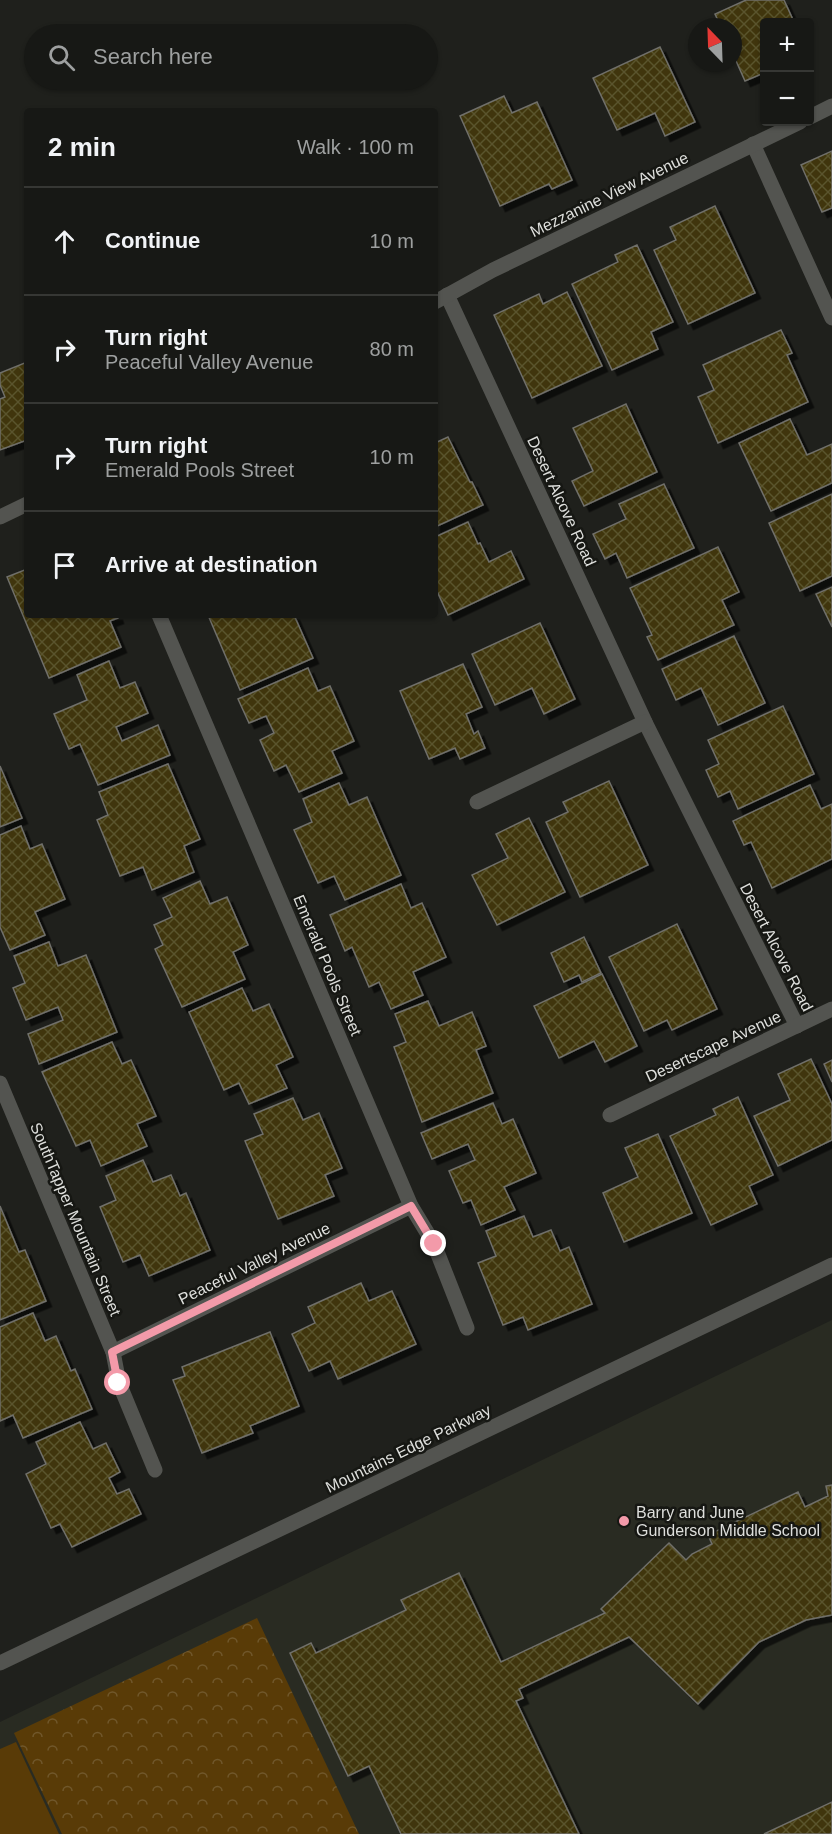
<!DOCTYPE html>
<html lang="en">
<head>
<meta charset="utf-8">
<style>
	:root { --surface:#171815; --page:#20211e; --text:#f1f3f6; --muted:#9ea0a0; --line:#363734 }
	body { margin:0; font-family:Arial,sans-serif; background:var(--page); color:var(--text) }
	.controls { position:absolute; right:18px; top:18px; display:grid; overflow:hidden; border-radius:6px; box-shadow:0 2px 4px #0004 }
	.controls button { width:54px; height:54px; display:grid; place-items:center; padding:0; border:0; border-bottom:2px solid var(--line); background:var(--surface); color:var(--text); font:30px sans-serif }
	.compass { position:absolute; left:688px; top:18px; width:54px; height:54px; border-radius:50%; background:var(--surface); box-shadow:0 2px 4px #0004; rotate:337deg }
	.stop { position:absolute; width:18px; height:18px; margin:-14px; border:4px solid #f39aa9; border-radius:50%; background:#fff }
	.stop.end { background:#f39aa9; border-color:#fff; box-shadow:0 2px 6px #0008 }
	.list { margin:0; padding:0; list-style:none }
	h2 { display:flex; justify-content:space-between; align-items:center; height:78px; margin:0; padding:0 24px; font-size:26px }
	h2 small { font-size:20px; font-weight:400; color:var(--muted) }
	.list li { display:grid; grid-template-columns:39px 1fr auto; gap:18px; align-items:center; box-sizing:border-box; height:108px; padding:0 24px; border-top:2px solid var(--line) }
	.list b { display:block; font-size:22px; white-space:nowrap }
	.list p { margin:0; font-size:20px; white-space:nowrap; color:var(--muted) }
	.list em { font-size:20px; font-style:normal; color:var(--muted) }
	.icon { flex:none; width:33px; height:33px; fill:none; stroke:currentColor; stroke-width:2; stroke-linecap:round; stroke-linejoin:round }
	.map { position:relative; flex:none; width:832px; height:1834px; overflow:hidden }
	.search { position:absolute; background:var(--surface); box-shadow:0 2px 4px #0004; left:24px; top:24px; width:414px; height:66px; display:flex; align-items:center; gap:15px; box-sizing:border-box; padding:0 21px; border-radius:33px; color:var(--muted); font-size:22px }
	.panel { position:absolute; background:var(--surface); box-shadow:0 2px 4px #0004; left:24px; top:108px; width:414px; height:510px; border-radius:6px }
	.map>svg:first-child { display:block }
</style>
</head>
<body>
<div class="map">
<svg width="832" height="1834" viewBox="0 0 832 1834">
	<defs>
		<pattern id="park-crowns" width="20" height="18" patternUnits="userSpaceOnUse" patternTransform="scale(1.5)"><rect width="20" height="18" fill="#593b07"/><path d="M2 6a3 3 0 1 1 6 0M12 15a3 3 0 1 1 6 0" fill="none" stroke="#70572b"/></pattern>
		<pattern id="building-cross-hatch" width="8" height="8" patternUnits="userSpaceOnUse" patternTransform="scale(1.5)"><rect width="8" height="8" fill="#3f360a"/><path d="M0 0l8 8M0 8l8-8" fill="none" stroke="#5a532d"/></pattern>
		<filter id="shadow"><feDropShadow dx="5.5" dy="5.5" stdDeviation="0" flood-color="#0009"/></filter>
	</defs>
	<rect width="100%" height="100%" fill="#1f201c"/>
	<path fill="#292b22" d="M832,1320V1834H0V1722Z"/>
	<path fill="#593b07" d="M16,1742L59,1834H0V1749Z"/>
	<path fill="url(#park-crowns)" d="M257,1618L359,1834H62L14,1733Z"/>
	<g fill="url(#building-cross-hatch)" stroke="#706f6a" stroke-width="1.5" filter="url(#shadow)">
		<path d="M746,0H784L794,22H764V73L745,81L733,54V27H721L715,14Z"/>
		<path d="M660,47L695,122L665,136L655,113L617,130L593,78Z"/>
		<path d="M504,96L512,113L537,102L572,180L552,189L549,184L500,206L460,116Z"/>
		<path d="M832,151V208L822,212L801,165Z"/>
		<path d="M715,206L755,293L688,324L654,250L676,240L670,227Z"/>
		<path d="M637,245L673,322L651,332L658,349L612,370L572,284L618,262L615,255Z"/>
		<path d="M567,292L602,366L532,398L494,315L539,294L543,304Z"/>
		<path d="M781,330L792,353L787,355L808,402L718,443L698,397L714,390L703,365Z"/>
		<path d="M27,362V440L0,450V399L5,397L0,385V373Z"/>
		<path d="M626,404L657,472L584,506L572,481L593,471L573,428Z"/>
		<path d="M790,419L807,455L832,444V483L771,511L739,443Z"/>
		<path d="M448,437L470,482H472L483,505L435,527V443Z"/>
		<path d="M664,484L694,548L627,578L616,553L605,559L593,534L626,519L619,504Z"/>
		<path d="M832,494V576L800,591L769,523Z"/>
		<path d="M468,522L478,544L480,543L489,562L511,551L524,579L448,615L435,587V537Z"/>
		<path d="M718,547L739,592L722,600L734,625L658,660L647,637L652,635L630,588Z"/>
		<path d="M27,569V615H117L118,618L110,621L121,647L49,678L7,577Z"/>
		<path d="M832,587V627L816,594Z"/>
		<path d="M208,615H294L313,658L240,690Z"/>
		<path d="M540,623L575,699L544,714L532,688L495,705L472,654Z"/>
		<path d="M734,636L765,703L718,725L701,688L676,700L662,669Z"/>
		<path d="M109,661L120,688L135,682L148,713L116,727L122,741L158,725L170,755L98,785L80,744L69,749L54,714L87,700L77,675Z"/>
		<path d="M463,664L482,707L466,714L474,734L478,731L485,748L460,759L455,748L429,759L400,691Z"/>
		<path d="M308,668L318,691L330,686L354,741L332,751L342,773L299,792L286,765L274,771L260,740L274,733L266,716L249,723L238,699Z"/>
		<path d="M783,706L814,774L738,809L730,791L718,797L706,770L719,764L708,740Z"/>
		<path d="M168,764L200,839L184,846L194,872L152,890L143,867L120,876L97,820L108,815L99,792Z"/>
		<path d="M0,766L22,818L0,827Z"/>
		<path d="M609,781L648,865L580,897L546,822L568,812L563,802Z"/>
		<path d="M339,783L349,805L367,797L401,875L345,900L334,876L318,883L294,830L312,822L303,799Z"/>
		<path d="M810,785L821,809L832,804V859L772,888L751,842L744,845L733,821Z"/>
		<path d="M529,818L565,892L497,925L472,875L508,858L496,834Z"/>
		<path d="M21,826L30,849L42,844L65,899L35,912L45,935L10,950L0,927V835Z"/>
		<path d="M200,881L210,904L227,897L248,945L233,952L245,979L182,1007L155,949L163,945L154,925L172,917L163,898Z"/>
		<path d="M401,884L411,908L422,903L446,957L413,972L423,995L391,1009L379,982L369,987L352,947L345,951L330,915Z"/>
		<path d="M677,924L717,1009L672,1030L667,1020L644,1031L609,957Z"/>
		<path d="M584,937L601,973L582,982L579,975L564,982L551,953Z"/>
		<path d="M49,942L58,966L86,955L117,1032L39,1064L28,1034L63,1020L58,1007L26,1020L13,988L25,983L14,956Z"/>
		<path d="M602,974L637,1046L605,1062L594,1041L559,1058L534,1006Z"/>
		<path d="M242,988L253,1011L269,1004L293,1057L276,1065L287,1088L249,1104L239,1083L224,1090L189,1012Z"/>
		<path d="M428,1001L439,1026L472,1012L486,1046L476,1050L493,1093L422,1122L394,1047L406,1042L395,1014Z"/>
		<path d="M112,1042L122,1064L131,1060L156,1116L137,1124L147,1146L101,1166L90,1140L76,1146L42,1072Z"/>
		<path d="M811,1059L832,1104V1140L778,1166L754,1116L790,1100L778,1074Z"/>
		<path d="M832,1060V1082L824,1064Z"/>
		<path d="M738,1097L773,1175L749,1186L757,1204L711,1225L670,1136L716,1115L713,1109Z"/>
		<path d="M293,1098L303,1120L319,1113L342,1168L325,1175L334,1196L278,1219L245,1141L263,1134L254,1114Z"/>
		<path d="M493,1103L502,1124L513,1119L536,1173L504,1187L515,1210L481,1225L471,1200L463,1203L449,1171L475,1160L468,1144L432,1159L421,1133Z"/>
		<path d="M658,1134L692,1213L624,1242L603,1193L638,1177L625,1148Z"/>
		<path d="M143,1160L153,1182L171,1175L180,1196L186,1193L210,1250L149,1276L140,1255L123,1262L100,1207L116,1200L106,1176Z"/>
		<path d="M0,1206L19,1252L25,1250L46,1301L0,1320Z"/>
		<path d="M524,1216L533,1237L551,1230L560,1251L569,1247L592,1304L528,1330L523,1317L503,1325L478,1263L496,1256L486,1231Z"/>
		<path d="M361,1283L369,1301L392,1291L416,1344L338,1379L330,1361L309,1371L292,1334L315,1323L308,1307Z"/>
		<path d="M33,1313L45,1341L56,1336L71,1371L75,1369L92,1409L23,1438L13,1415L0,1421V1327Z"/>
		<path d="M270,1332L299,1406L250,1426L253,1433L202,1453L173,1380L185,1376L182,1367Z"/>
		<path d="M80,1422L93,1449L106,1443L120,1472L109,1478L117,1494L129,1489L141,1514L72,1547L60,1524L51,1528L26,1474L46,1464L36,1442Z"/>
		<path d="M832,1485V1615L806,1620L759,1642L698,1704L629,1637L519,1689L523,1698L516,1701L579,1834H401L369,1766L348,1776L290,1653L311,1643L316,1653L406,1610L401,1600L459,1573L501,1662L605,1613L601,1609L669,1543L686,1560L692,1554L712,1544L708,1535L798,1492L805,1507L828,1496L826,1486Z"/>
		<path d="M832,1802V1834H764Z"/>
	</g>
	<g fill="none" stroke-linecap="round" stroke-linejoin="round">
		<g stroke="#535450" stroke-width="15">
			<path d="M810,117L832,106"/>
			<path d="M753,144L832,318"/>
			<path d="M447,295L645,722L797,1026"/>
			<path d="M435,302L493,270L800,122"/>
			<path d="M0,517L27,504"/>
			<path d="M159,615L411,1206L434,1244L467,1328"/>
			<path d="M477,802L645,722"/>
			<path d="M0,1083L113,1352L119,1383L155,1470"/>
			<path d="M610,1115L832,1009"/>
			<path d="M113,1352L411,1206"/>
			<path d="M0,1663L832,1265"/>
		</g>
	</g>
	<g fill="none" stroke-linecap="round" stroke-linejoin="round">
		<path stroke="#f39aa9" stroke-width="8" d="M118,1383L112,1352L411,1206L434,1244"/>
	</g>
	<circle fill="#f39aa9" stroke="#161713" stroke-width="2" cx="624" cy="1521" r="6"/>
	<g text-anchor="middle" stroke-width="5" stroke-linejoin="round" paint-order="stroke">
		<g font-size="16" fill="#dedfdc" stroke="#161713">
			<text transform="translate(609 194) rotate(-26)" y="6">Mezzanine View Avenue</text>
			<text transform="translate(562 501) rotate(65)" y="6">Desert Alcove Road</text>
			<text transform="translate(777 947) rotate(63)" y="6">Desert Alcove Road</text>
			<text transform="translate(328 965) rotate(67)" y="6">Emerald Pools Street</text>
			<text transform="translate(713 1046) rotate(-25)" y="6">Desertscape Avenue</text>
			<text transform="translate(76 1219) rotate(67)" y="6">SouthTapper Mountain Street</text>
			<text transform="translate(254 1263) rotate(-26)" y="6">Peaceful Valley Avenue</text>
			<text transform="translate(408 1448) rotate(-26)" y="6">Mountains Edge Parkway</text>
		</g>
		<g font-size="16" fill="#dedfdc" stroke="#161713" text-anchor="start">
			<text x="636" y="1518">Barry and June<tspan x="636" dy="18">Gunderson Middle School</tspan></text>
		</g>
	</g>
</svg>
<div class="controls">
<button>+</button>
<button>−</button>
</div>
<svg class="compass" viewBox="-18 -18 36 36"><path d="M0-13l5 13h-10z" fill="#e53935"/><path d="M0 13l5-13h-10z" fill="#9ea0a0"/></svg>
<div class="stop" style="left:118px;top:1383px"></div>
<div class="stop end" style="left:434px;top:1244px"></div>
<div class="search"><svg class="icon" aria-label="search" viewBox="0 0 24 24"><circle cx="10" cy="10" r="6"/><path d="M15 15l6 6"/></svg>Search here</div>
<section class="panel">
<h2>2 min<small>Walk · 100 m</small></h2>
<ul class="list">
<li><svg class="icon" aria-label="ahead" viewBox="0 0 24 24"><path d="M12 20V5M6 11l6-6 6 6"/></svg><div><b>Continue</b></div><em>10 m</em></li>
<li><svg class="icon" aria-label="right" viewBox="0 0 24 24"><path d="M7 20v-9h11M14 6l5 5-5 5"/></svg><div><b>Turn right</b><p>Peaceful Valley Avenue</p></div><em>80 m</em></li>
<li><svg class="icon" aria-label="right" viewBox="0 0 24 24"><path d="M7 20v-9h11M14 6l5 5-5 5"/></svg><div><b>Turn right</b><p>Emerald Pools Street</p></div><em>10 m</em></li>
<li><svg class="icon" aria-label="arrive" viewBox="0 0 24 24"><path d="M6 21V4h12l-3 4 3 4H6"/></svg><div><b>Arrive at destination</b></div></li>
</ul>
</section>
</div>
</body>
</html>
